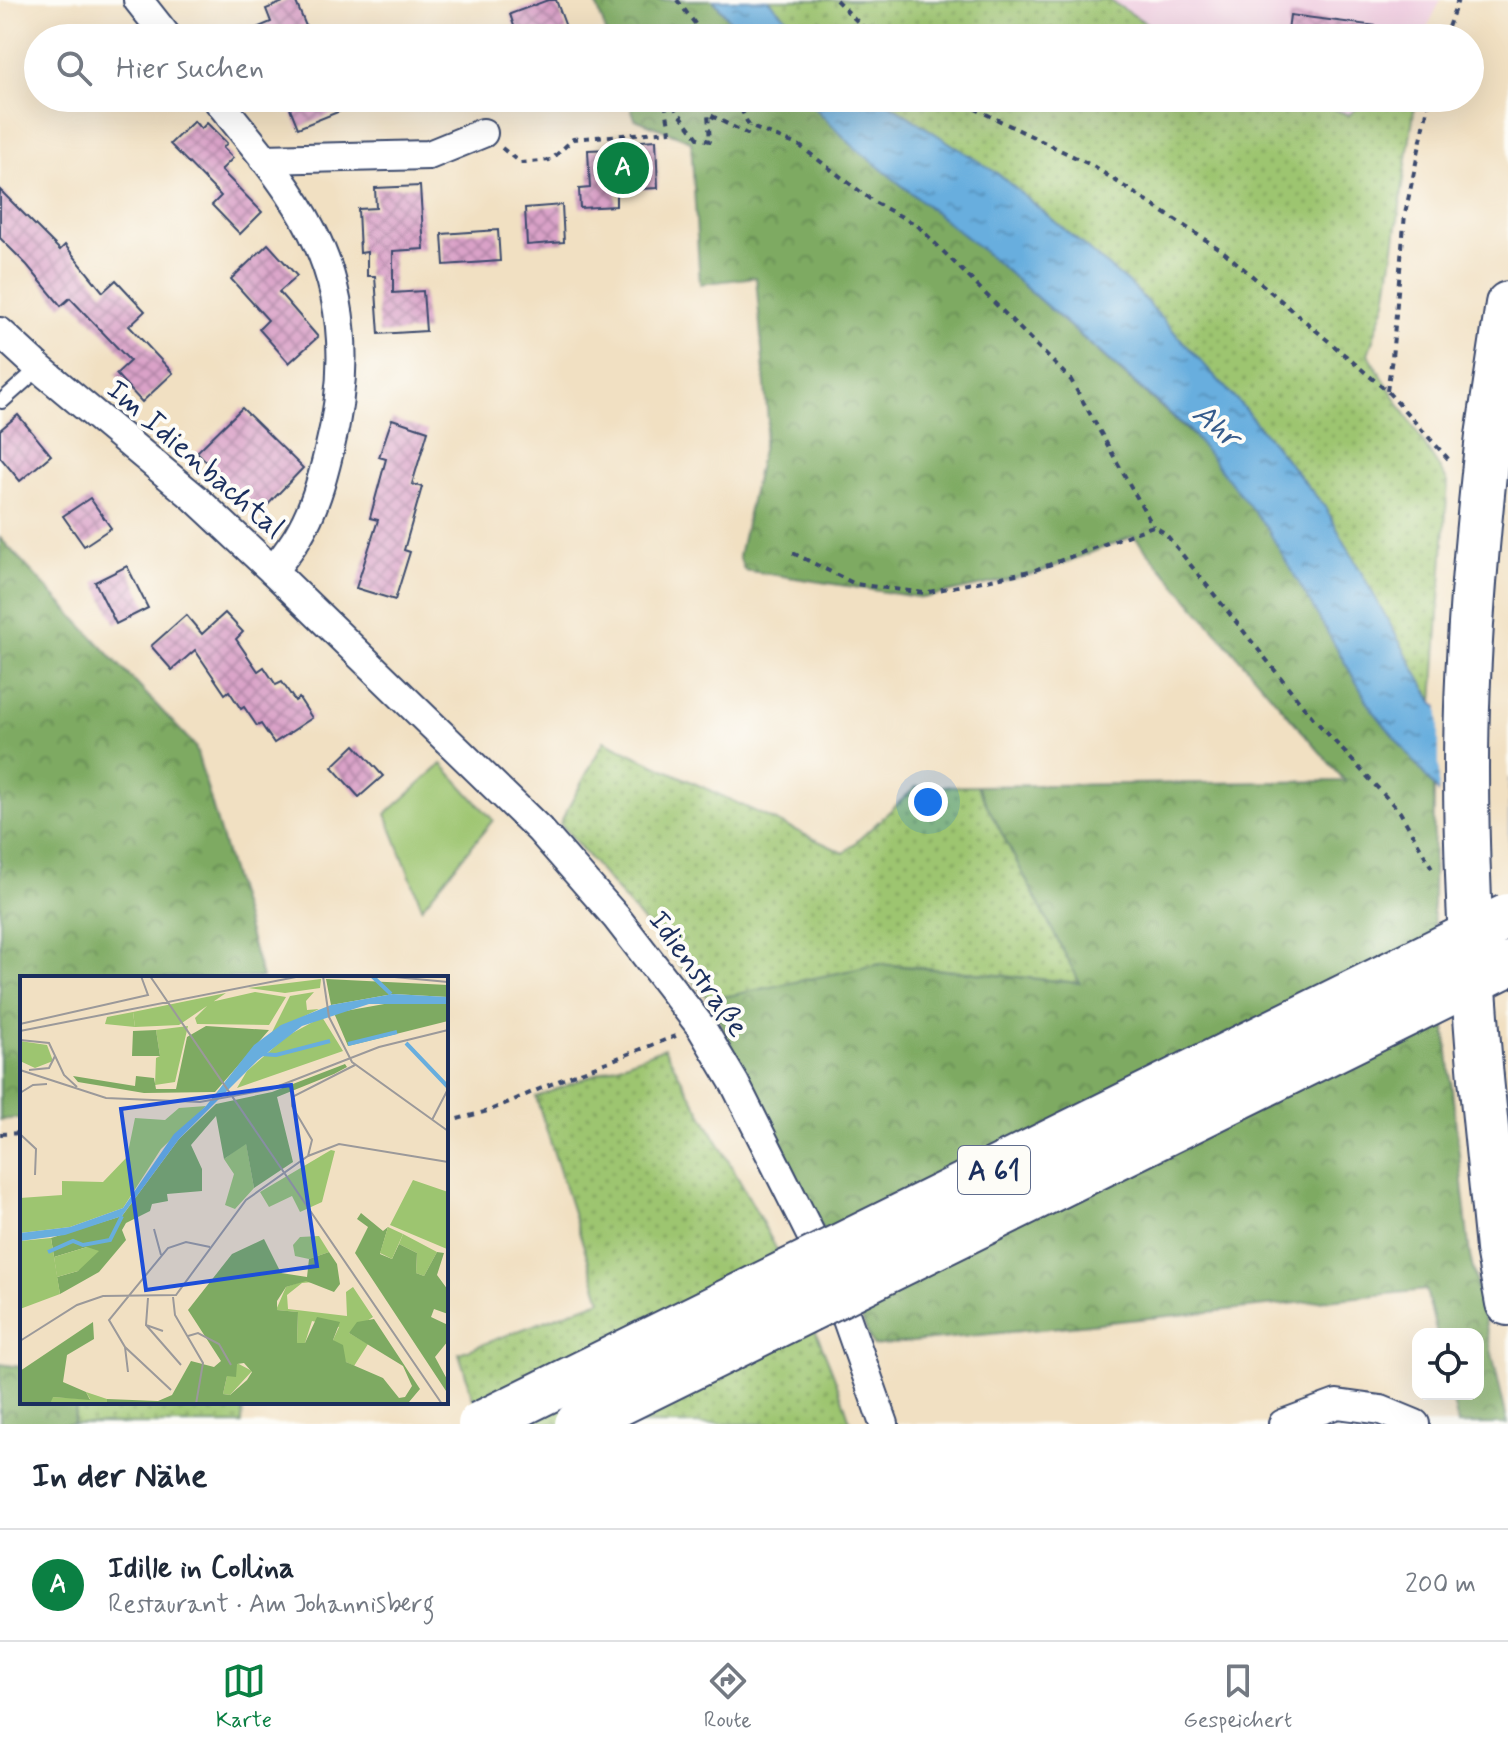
<!DOCTYPE html>
<html lang="de">
<head>
<meta charset="utf-8">
<style>
	:root { --surface:#fff; --page:#f6f6f7; --text:#1f2937; --muted:#747a83; --line:#e0e1e3; --accent:#0b8043 }
	body { margin:0; font-family:Mynerve,sans-serif; background:var(--page); color:var(--text) }
	.controls { position:absolute; right:24px; bottom:24px; display:grid; overflow:hidden; border-radius:16px; box-shadow:0 8px 32px #0002 }
	.controls button { width:72px; height:72px; display:grid; place-items:center; padding:0; border:0; border-bottom:2px solid var(--line); background:var(--surface); color:var(--text); font:40px sans-serif }
	.you { position:absolute; left:928px; top:802px; width:28px; height:28px; margin:-20px; border:6px solid #fff; border-radius:50%; background:#1a73e8; box-shadow:0 0 0 12px #1a73e833 }
	.badge { display:grid; place-items:center; width:52px; height:52px; border-radius:50%; background:var(--accent); color:#fff; font-size:26px; font-weight:700 }
	.pin { position:absolute; translate:-50% -50%; border:4px solid #fff; box-shadow:0 2px 8px #0006 }
	.list { margin:0; padding:0; list-style:none }
	h2 { display:flex; justify-content:space-between; align-items:center; height:104px; margin:0; padding:0 32px; font-size:34px }
	h2 small { font-size:26px; font-weight:400; color:var(--muted) }
	.list li { display:grid; grid-template-columns:52px 1fr auto; gap:24px; align-items:center; box-sizing:border-box; height:112px; padding:0 32px; border-top:2px solid var(--line) }
	.list b { display:block; font-size:30px; white-space:nowrap }
	.list p { margin:0; font-size:26px; white-space:nowrap; color:var(--muted) }
	.list em { font-size:26px; font-style:normal; color:var(--muted) }
	.icon { flex:none; width:44px; height:44px; fill:none; stroke:currentColor; stroke-width:2; stroke-linecap:round; stroke-linejoin:round }
	.map { position:relative; flex:none; width:1508px; height:1424px; overflow:hidden }
	.search { position:absolute; background:var(--surface); box-shadow:0 8px 32px #0002; left:24px; right:24px; top:24px; height:88px; display:flex; align-items:center; gap:20px; box-sizing:border-box; padding:0 28px; border-radius:44px; color:var(--muted); font-size:30px }
	.sheet { height:216px; background:var(--surface) }
	nav { display:flex; justify-content:space-around; align-items:center; box-sizing:border-box; height:112px; border-top:2px solid var(--line); background:var(--surface); font-size:22px; color:var(--muted) }
	nav a { display:grid; justify-items:center; gap:4px }
	nav .on { color:var(--accent) }
	.map>svg:first-child { display:block }
</style>
</head>
<body>
<div class="map">
<svg width="1508" height="1424" viewBox="0 0 1508 1424">
	<defs>
		<pattern id="grass-dots" width="8" height="8" patternUnits="userSpaceOnUse" patternTransform="scale(2)"><rect width="8" height="8" fill="#9dc570"/><path d="M2 2h.1M6 6h.1" fill="none" stroke="#7fa05f" stroke-width="1.8" stroke-linecap="round"/></pattern>
		<pattern id="forest-crowns" width="20" height="18" patternUnits="userSpaceOnUse" patternTransform="scale(2)"><rect width="20" height="18" fill="#7eaa62"/><path d="M2 6a3 3 0 1 1 6 0M12 15a3 3 0 1 1 6 0" fill="none" stroke="#668b54"/></pattern>
		<pattern id="water-ripples" width="26" height="14" patternUnits="userSpaceOnUse" patternTransform="scale(2)"><rect width="26" height="14" fill="#68aede"/><path d="M2 4q2-2 4 0t4 0M15 11q2-2 4 0t4 0" fill="none" stroke="#558eb7"/></pattern>
		<pattern id="building-cross-hatch" width="8" height="8" patternUnits="userSpaceOnUse" patternTransform="scale(2)"><rect width="8" height="8" fill="#daa2c8"/><path d="M0 0l8 8M0 8l8-8" fill="none" stroke="#b084a6"/></pattern>
	</defs>
	<rect width="100%" height="100%" fill="#fdfcf7"/>
	<filter id="ink" filterUnits="userSpaceOnUse"><feTurbulence type="fractalNoise" baseFrequency=".0125" numOctaves="2"/><feDisplacementMap in="SourceGraphic" scale="16" xChannelSelector="R" yChannelSelector="G"/><feConvolveMatrix kernelMatrix="1 2 1 2 8 2 1 2 1" color-interpolation-filters="sRGB"/></filter>
	<filter id="wash" filterUnits="userSpaceOnUse"><feTurbulence type="fractalNoise" baseFrequency=".006" numOctaves="4" result="noise"/><feDisplacementMap in="SourceGraphic" scale="32" xChannelSelector="R" yChannelSelector="G"/><feGaussianBlur stdDeviation="1.8" result="paint"/><feColorMatrix in="noise" values="0 0 0 0 0 0 0 0 0 0 0 0 0 0 0 0 0 1.4 0 .05"/><feComposite in="paint" operator="in"/></filter>
	<g filter="url(#wash)">
		<rect width="100%" height="100%" fill="#f1e0c2"/>
		<g fill="#f1d0e2">
			<path d="M1109,0H1441L1422,38H1170Z"/>
			<path d="M1306,98H1368L1349,116Z"/>
		</g>
		<g fill="url(#grass-dots)" stroke="#5c7a67" stroke-width="2">
			<path d="M768,0H1109L1170,38H807Z"/>
			<path d="M880,98H1306L1349,115L1368,98L1415,104L1386,301L1368,354L1448,482L1433,702L1325,507L1242,406L1134,288L998,174Z"/>
			<path d="M604,741L844,853L916,787L977,786L1081,983L894,965L709,1000L560,823Z"/>
			<path d="M664,1048C733,1170 808,1290 851,1424H481L459,1353L601,1300L536,1097Z"/>
			<path d="M77,1402H243L242,1424H73Z"/>
		</g>
		<g fill="url(#forest-crowns)" stroke="#4c6c60" stroke-width="2">
			<path d="M595,0H713L744,38H608Z"/>
			<path d="M628,98H805L852,145L993,259L1197,439L1267,527L1372,709L1434,787L1433,913L1470,1256L1508,1424H1458L1451,1394H1478V1334H1437L1426,1290L873,1346L816,1215L709,1000L880,964L1080,983L977,786L1345,781L1134,536L1038,573L923,598L744,570L739,556L768,422L756,277L700,284L691,141L635,119Z"/>
			<path d="M0,538L195,746L262,978H22V1118L0,1120Z"/>
			<path d="M0,1364L22,1367V1402H77L73,1424H0Z"/>
		</g>
		<path fill="#9dc570" stroke="#5c7a67" stroke-width="2" d="M442,764L493,820L422,907L386,814Z"/>
		<g fill="url(#water-ripples)" stroke="#426e9e" stroke-width="2">
			<path d="M714,0H768L807,38H744Z"/>
			<path d="M805,98H880L998,174L1134,288L1242,406L1325,507L1433,702L1508,779V879L1372,709L1267,528L1189,430L993,259L852,145Z"/>
		</g>
		<path fill="#f1e0c2" d="M1439,703L1508,774V883L1439,799Z"/>
		<g id="blocks">
			<g fill="url(#building-cross-hatch)">
				<path d="M288,0H295L311,38H233L271,22L266,9Z"/>
				<path d="M548,0H556L570,38H518L510,14Z"/>
				<path d="M1290,15L1377,26L1376,38H1287Z"/>
				<path d="M286,98H370V99L298,128Z"/>
				<path d="M194,121L201,129L207,123L227,143L223,148L233,158L221,170L262,212L240,234L212,205L221,196L170,144Z"/>
				<path d="M656,140L658,188L616,190V206L580,208L579,189L590,188L588,150L611,149V143Z"/>
				<path d="M420,186L424,249L393,251V293L423,291L426,331L379,334L375,276H367V252L360,253L358,209L376,208L375,188Z"/>
				<path d="M0,190L60,250L65,245L103,292L116,280L145,311L129,326L173,373L142,402L116,374L130,361L70,298L61,306L27,265L0,238Z"/>
				<path d="M562,205L564,242L527,245L525,208Z"/>
				<path d="M498,230L500,261L444,265L442,234Z"/>
				<path d="M268,244L297,276L279,292L318,337L289,363L259,329L268,320L231,279Z"/>
				<path d="M242,408L303,468L258,515L197,452Z"/>
				<path d="M18,415L51,455L20,481L0,457V430Z"/>
				<path d="M392,419L428,431L412,484L422,487L404,550L410,552L395,600L356,588L378,520L370,518L386,459L379,457Z"/>
				<path d="M90,498L111,528L84,546L63,516Z"/>
				<path d="M127,566L148,608L116,624L95,582Z"/>
				<path d="M225,613L243,632L236,639L258,671L264,667L276,685L282,682L295,701L299,698L312,718L274,743L261,724L257,726L244,707L241,709L229,691L225,694L195,650L172,670L151,646L186,615L202,634Z"/>
				<path d="M355,745L383,776L359,797L332,767Z"/>
			</g>
		</g>
	</g>
	<g filter="url(#ink)">
		<use href="#blocks" fill-opacity="0" stroke="#3b4a6d" stroke-width="2"/>
		<g fill="none" stroke-linecap="round" stroke-linejoin="round">
			<defs>
				<path id="service" d="M2,401L39,368"/>
				<g id="minor">
					<path d="M138,0L168,38"/>
					<path d="M216,98C249,140 288,183 312,231C348,301 348,376 329,451C322,480 314,510 298,536C291,548 281,560 273,571"/>
					<path d="M264,159L429,155L483,133"/>
					<path d="M0,332L39,368L195,498L273,571L540,830L616,917L701,1027L735,1084L832,1277L884,1424"/>
					<path d="M1283,1424L1337,1404L1381,1410L1415,1424"/>
				</g>
				<g id="trunk">
					<path d="M1488,436L1508,304"/>
					<path d="M1481,1078L1498,1249L1508,1303"/>
				</g>
			</defs>
			<use href="#service" stroke="#3b4a6d" stroke-width="18"/>
			<use href="#minor" stroke="#3b4a6d" stroke-width="32"/>
			<use href="#trunk" stroke="#3b4a6d" stroke-width="48"/>
			<g stroke="#3b4a6d" stroke-width="4" stroke-dasharray="6 6" stroke-linecap="butt">
				<path d="M677,0L706,38"/>
				<path d="M836,0L874,38"/>
				<path d="M1444,38L1458,0"/>
				<path d="M736,98L749,126L800,146L874,202L917,225L1071,380L1153,526"/>
				<path d="M953,98L1093,166L1224,252L1387,391L1451,462"/>
				<path d="M502,148L520,163L551,160L573,139L670,131L666,108L671,103L698,138L710,141L708,114L747,134L749,126"/>
				<path d="M1387,391L1392,358L1405,214L1430,98"/>
				<path d="M793,553L855,584L924,593L1035,570L1153,526L1165,533L1313,718L1400,812L1432,868"/>
				<path d="M446,1122L488,1111L570,1076L676,1036"/>
				<path d="M0,1134L22,1133"/>
			</g>
			<use href="#service" stroke="#fff" stroke-width="14"/>
			<use href="#minor" stroke="#fff" stroke-width="28"/>
			<use href="#trunk" stroke="#fff" stroke-width="44"/>
			<defs>
				<path id="trunk-bridge" d="M1481,1078C1472,976 1466,872 1466,769C1466,658 1476,547 1488,436"/>
				<g id="motorway-bridge">
					<path d="M480,1424L1508,916"/>
					<path d="M577,1424L1508,964"/>
				</g>
			</defs>
			<use href="#trunk-bridge" stroke="#3b4a6d" stroke-width="48" stroke-linecap="butt"/>
			<use href="#motorway-bridge" stroke="#3b4a6d" stroke-width="48" stroke-linecap="butt"/>
			<use href="#trunk-bridge" stroke="#fff" stroke-width="44"/>
			<use href="#motorway-bridge" stroke="#fff" stroke-width="44"/>
		</g>
	</g>
	<g text-anchor="middle" stroke-width="8" stroke-linejoin="round" paint-order="stroke">
		<rect fill="#fdfcf7" stroke="#5f6c8c" stroke-width="2" x="958" y="1146" width="72" height="48" rx="6"/>
		<g font-size="28" font-weight="bold" fill="#1b2f5e">
			<text x="994" y="1180">A 61</text>
		</g>
		<g font-size="30" fill="#1b2f5e" stroke="#fdfcf7">
			<text transform="translate(196 458) rotate(41)" y="10">Im Idienbachtal</text>
			<text transform="translate(699 973) rotate(54)" y="10">Idienstraße</text>
		</g>
		<g font-size="32" font-style="italic" fill="#365b8b" stroke="#fdfcf7">
			<text transform="translate(1217 424) rotate(40)" y="11">Ahr</text>
		</g>
	</g>
	<g transform="translate(20 976)">
		<rect width="428" height="428" fill="#f1e0c2"/>
		<path d="M301,3L300,12L265,17L228,12ZM235,16L266,21L249,49L177,48L175,42L191,26ZM294,16L286,25L287,34L299,33L252,56L270,20ZM206,17L159,49L115,51L113,36ZM302,41L323,75L217,112L227,95L267,60ZM168,50L155,106L135,109L136,82L140,80L136,54ZM0,65L27,69L33,85L15,92L0,85ZM186,130L141,173L103,232L50,251L0,257V222L42,219V205L83,206L107,181L115,142L145,144L159,132ZM226,167L234,212L215,233L205,229L214,198L204,183ZM311,174L315,175L302,226L280,236L272,220L249,231L240,216ZM393,204L428,216L427,273L370,249ZM383,258L417,276L404,300L396,297L397,277L379,268ZM299,260L309,276L289,283L275,280L273,269L280,261ZM286,304L293,306L282,307L267,319L268,333L327,340L326,316L333,311L353,341L329,357L348,368L334,390L326,386L313,364L319,351L292,345L285,367H277L278,336L256,334L266,311ZM217,387L232,395L210,419L203,418L207,400ZM66,416L87,423V428H30L32,421L70,423Z" fill="#9dc570"/>
		<path d="M306,3L428,9V21L373,18L311,29ZM381,25L428,28V45L328,70L314,37ZM186,50L249,54L195,116L124,117L58,106L53,100L115,110L116,100L134,102L136,113H156L167,61ZM136,54L140,80H112L113,55ZM325,88L327,91L314,98L257,121L273,186L234,212L226,168L204,183L196,140L171,169L182,193V215L147,218L148,225L132,228L130,235L106,247L102,254L106,264L79,296L40,318L37,301L58,295L67,271L34,281L31,262L102,240L159,163L196,128L252,116ZM341,237L363,255L368,251L360,278L372,283L379,268L397,277L396,297L404,300L417,276L424,277L417,299L428,314V338L414,333L411,341L428,349V365L415,381L428,405V418L335,277L348,251L337,243ZM244,263L261,297L287,301L289,283L309,276L317,288L320,308L314,316L286,305L266,311L257,325V334L278,336L277,367H285L297,341L320,346L313,364L323,369L326,386L363,402L379,422L385,421L392,410L383,390L329,357L337,346L354,343L400,413L389,426L401,428H87V423L138,425L152,419L171,385L194,391L201,385L168,334L212,278ZM224,387L232,396L227,404L210,419L203,418L207,400L216,401L217,388ZM73,346L74,363L47,379L43,406L66,416L70,424L33,421L30,428H0V395Z" fill="#7eaa62" fill-rule="evenodd"/>
		<path d="M31,262L40,318L0,333V265Z" fill="#9dc570"/>
		<path d="M113,36L115,51L85,48L87,41ZM368,251L383,258L372,283L360,277ZM67,271L79,275L58,295L37,301L34,281Z" fill="#9dc570"/>
		<path d="M373,18L428,21V28H349L282,50L238,84L159,163L102,240L45,259L0,265V257L50,251L103,232L154,158L186,130L234,69L261,49L311,29Z" fill="#68aede"/>
		<path fill="none" stroke="#68aede" stroke-width="4" d="M352,0L371,18M386,67L428,111M328,68L377,56M240,78L256,79L310,65M28,276L53,265L63,269L90,264L102,240"/>
		<path fill="none" stroke="#9b999a" stroke-width="2" d="M130,0L422,428M303,0L309,41L332,86L428,155M364,0L428,6M0,48L128,19L121,0M0,55L281,0M0,64L29,67L44,99L57,111M0,94L86,122L180,126L251,113L359,71L428,54M9,94L29,92L35,80M0,117L13,109L27,108M412,144L428,113M0,158L16,173L15,199M288,180L292,164L272,130V121L335,89M134,253L141,279M153,321L155,339L183,387L176,428M128,322L126,349L143,355M126,349L161,389M168,360L178,357L199,368L211,389M0,365L57,329L83,320L156,319L226,224L288,180L319,168L428,186M105,371L108,396M151,414L105,371L89,344L148,272L166,266L190,271"/>
		<path fill="#1d4ed8" fill-opacity="0.15" stroke="#1d4ed8" stroke-width="4" d="M271,109L297,290L126,314L101,133Z"/>
		<rect width="428" height="428" fill="none" stroke="#1b2f5e" stroke-width="4"/>
	</g>
</svg>
<div class="controls">
<button><svg class="icon" aria-label="locate" viewBox="0 0 24 24"><circle cx="12" cy="12" r="6"/><path d="M12 2v4M12 18v4M2 12h4M18 12h4"/></svg></button>
</div>
<div class="you"></div>
<div class="pin badge" style="left:623px;top:168px">A</div>
<div class="search"><svg class="icon" aria-label="search" viewBox="0 0 24 24"><circle cx="10" cy="10" r="6"/><path d="M15 15l6 6"/></svg>Hier suchen</div>
</div>
<section class="sheet">
<h2>In der Nähe<small></small></h2>
<ul class="list">
<li><span class="badge">A</span><div><b>Idille in Collina</b><p>Restaurant · Am Johannisberg</p></div><em>200 m</em></li>
</ul>
</section>
<nav>
<a class="on"><svg class="icon" aria-label="map" viewBox="0 0 24 24"><path d="M3 6l6-2 6 2 6-2v14l-6 2-6-2-6 2zM9 4v14M15 6v14"/></svg>Karte</a>
<a><svg class="icon" aria-label="directions" viewBox="0 0 24 24"><path d="M12 3l9 9-9 9-9-9zM9 14v-3h6M13 9l2 2-2 2"/></svg>Route</a>
<a><svg class="icon" aria-label="saved" viewBox="0 0 24 24"><path d="M7 4h10v16l-5-4-5 4z"/></svg>Gespeichert</a>
</nav>
</body>
</html>
